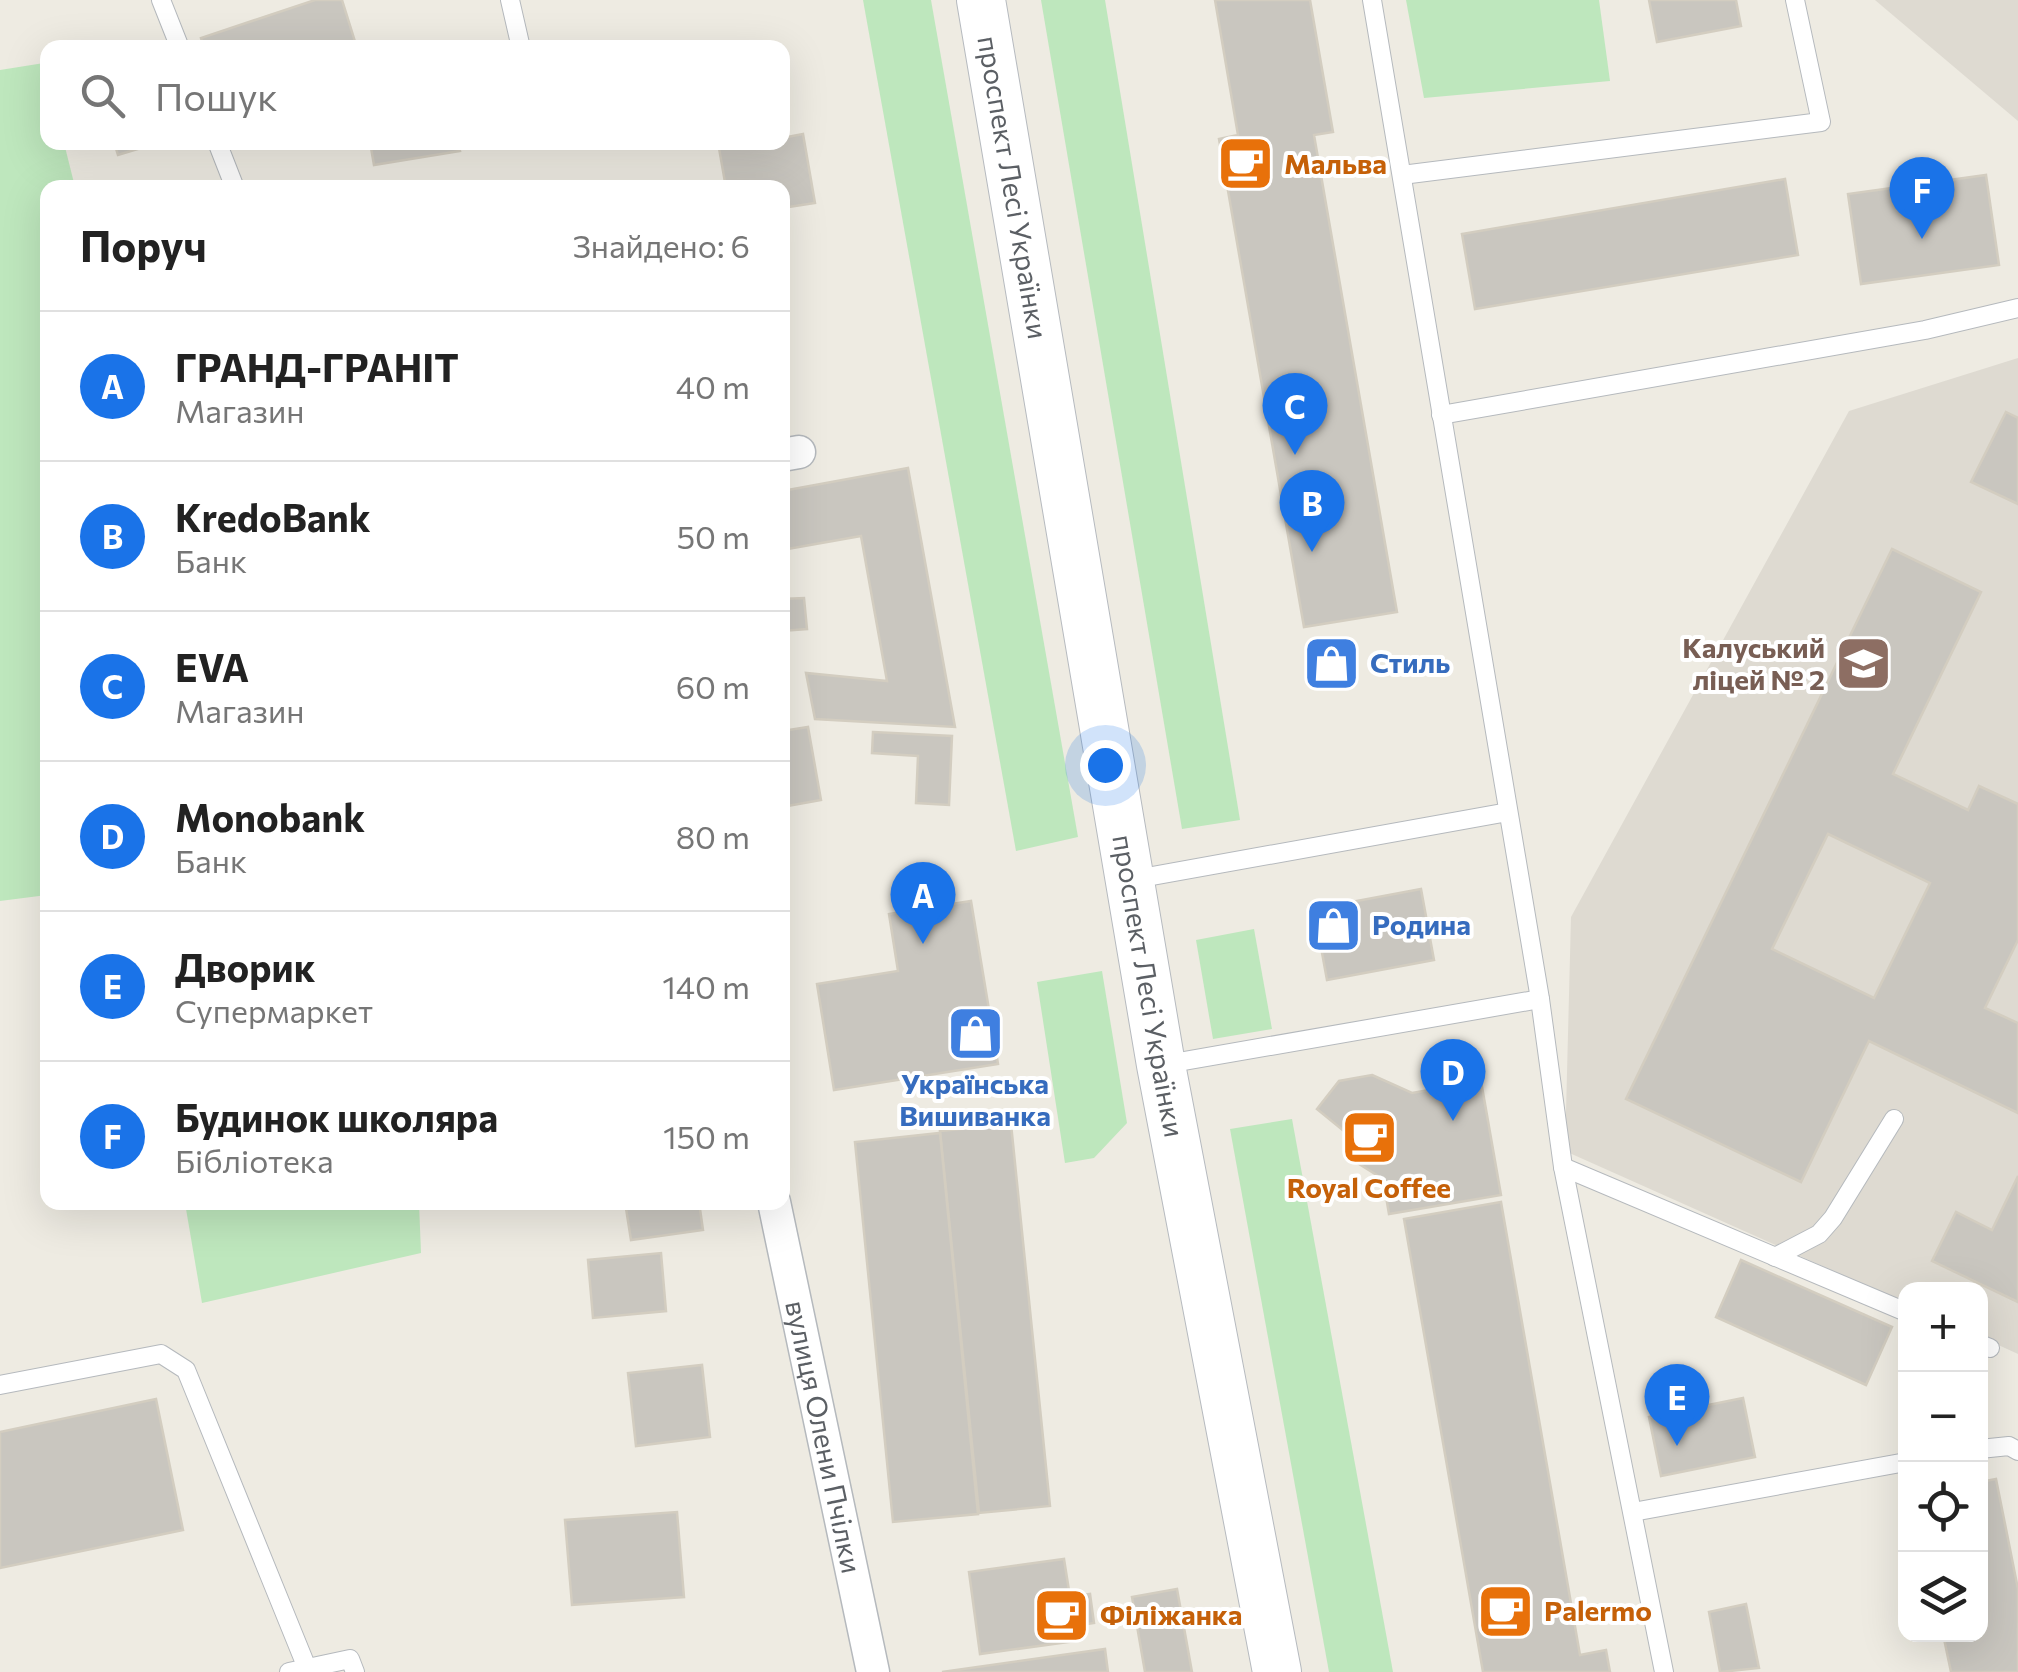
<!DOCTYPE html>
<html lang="uk">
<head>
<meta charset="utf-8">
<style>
	:root { --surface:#fff; --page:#f2f2f2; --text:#222; --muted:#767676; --line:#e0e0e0; --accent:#1a73e8 }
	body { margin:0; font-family:Commissioner,sans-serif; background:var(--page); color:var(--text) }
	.controls { position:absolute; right:30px; bottom:30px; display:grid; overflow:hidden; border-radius:20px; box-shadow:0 10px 40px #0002 }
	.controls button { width:90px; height:90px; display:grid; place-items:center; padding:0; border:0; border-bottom:2px solid var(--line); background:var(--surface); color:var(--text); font:50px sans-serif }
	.you { position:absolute; left:1105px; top:765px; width:35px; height:35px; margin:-25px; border:8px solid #fff; border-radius:50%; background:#1a73e8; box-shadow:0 0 0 15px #1a73e833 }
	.badge { display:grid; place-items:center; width:65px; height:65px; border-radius:50%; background:var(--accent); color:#fff; font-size:32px; font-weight:700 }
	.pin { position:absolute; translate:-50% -82px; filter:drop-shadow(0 2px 5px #0008) }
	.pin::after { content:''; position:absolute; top:52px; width:35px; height:30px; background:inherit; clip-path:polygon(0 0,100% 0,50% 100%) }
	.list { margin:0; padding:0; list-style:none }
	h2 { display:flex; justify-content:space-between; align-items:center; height:130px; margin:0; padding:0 40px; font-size:42px }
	h2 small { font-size:32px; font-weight:400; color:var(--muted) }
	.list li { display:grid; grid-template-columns:65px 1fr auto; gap:30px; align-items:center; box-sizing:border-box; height:150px; padding:0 40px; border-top:2px solid var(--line) }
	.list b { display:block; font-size:38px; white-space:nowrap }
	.list p { margin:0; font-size:32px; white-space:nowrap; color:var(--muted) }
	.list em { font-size:32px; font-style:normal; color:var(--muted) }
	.icon { flex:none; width:55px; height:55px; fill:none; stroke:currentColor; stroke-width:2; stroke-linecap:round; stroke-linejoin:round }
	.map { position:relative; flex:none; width:2018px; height:1672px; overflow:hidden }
	.search { position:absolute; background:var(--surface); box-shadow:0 10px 40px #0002; left:40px; top:40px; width:750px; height:110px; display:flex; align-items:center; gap:25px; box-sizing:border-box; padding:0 35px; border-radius:20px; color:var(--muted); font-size:38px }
	.panel { position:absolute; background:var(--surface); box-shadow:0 10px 40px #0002; left:40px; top:180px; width:750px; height:1030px; border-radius:20px }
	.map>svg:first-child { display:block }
</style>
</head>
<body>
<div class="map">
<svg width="2018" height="1672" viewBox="0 0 2018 1672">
	<rect width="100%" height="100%" fill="#eeebe2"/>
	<g fill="#dedad1">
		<path d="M1875,0H2018V121Z"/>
		<path d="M2018,358V1354L1981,1337L1980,1290H1906L1905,1303L1565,1151L1571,917L1849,411Z"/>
	</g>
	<g fill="#bee7bd">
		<path d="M863,0H931L1078,837L1016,851Z"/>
		<path d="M1041,0H1105L1240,820L1182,829Z"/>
		<path d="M1406,0H1599L1610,81L1424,98Z"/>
		<path d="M44,63L48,77V142L64,143L75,187L48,188L47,895L0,901V70Z"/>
		<path d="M1254,929L1272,1029L1213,1039L1196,940Z"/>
		<path d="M1102,971L1127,1123L1094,1158L1065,1163L1037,982Z"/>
		<path d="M1292,1119L1393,1672H1329L1230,1129Z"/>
		<path d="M185,1203H419L421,1253L202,1303Z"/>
	</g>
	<g fill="#c9c6bf" stroke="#d3cdc0" stroke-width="2.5" fill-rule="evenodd">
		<path d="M315,0H342L357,48H204L201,38Z"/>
		<path d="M1215,0H1310L1333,132L1314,135L1397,612L1304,627L1219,139L1238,135Z"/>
		<path d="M1649,0H1736L1741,26L1657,42Z"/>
		<path d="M803,134L815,203L782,208V188H726L719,148L782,142V138Z"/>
		<path d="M114,142H161L118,155Z"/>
		<path d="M370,142H458L460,151L374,165Z"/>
		<path d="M1986,175L1999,265L1861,284L1848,194Z"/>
		<path d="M1785,179L1798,255L1475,309L1462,234Z"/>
		<path d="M2006,412L2018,418V504L1971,482Z"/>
		<path d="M908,468L955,727L815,719L806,673L887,681L861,536L782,550V491Z"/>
		<path d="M1892,549L1981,592L1893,774L1968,810L1979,786L2018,804V940L1985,1008L2018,1023V1113L1869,1041L1801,1182L1626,1099ZM1828,834L1930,883L1874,998L1772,949Z"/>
		<path d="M804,598L807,629L782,631V599Z"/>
		<path d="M808,727L821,800L782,807V731Z"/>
		<path d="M873,732L952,736L949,805L916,803L918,756L872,753Z"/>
		<path d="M1421,889L1434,960L1327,980L1314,909Z"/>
		<path d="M971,901L998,1064L834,1090L817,984L898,971L889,914Z"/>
		<path d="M1372,1075L1412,1093L1481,1081L1501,1195L1389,1214L1383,1179L1356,1162L1355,1140L1317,1109L1339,1081Z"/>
		<path d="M1011,1124L1050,1506L979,1513L940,1131Z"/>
		<path d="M940,1133L978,1514L893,1522L855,1142Z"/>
		<path d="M2018,1176V1302L1932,1261L1956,1212L1992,1230Z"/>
		<path d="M625,1202H699L703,1230L631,1240Z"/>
		<path d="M1501,1202L1580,1655L1606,1650L1610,1672H1483L1404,1219Z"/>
		<path d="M661,1253L666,1311L593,1318L588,1260Z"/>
		<path d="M1741,1260L1892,1327L1866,1385L1716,1317Z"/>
		<path d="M702,1365L710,1437L636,1446L628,1373Z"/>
		<path d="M1743,1398L1755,1457L1661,1476L1649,1417Z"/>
		<path d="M156,1399L183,1530L0,1568V1432Z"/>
		<path d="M1996,1479L2018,1589V1672H1951L1943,1634H1980V1482Z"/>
		<path d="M677,1512L684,1597L572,1605L565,1520Z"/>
		<path d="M1064,1559L1070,1597L1090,1594L1094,1623L1074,1626L1076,1641L980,1654L969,1572Z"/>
		<path d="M1177,1589L1192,1672H1145L1132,1597Z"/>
		<path d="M1746,1604L1759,1668L1720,1672L1709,1612Z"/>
		<path d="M1105,1649L1108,1672H942Z"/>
	</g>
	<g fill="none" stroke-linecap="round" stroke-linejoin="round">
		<defs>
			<g id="lane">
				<path d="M161,0L180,48"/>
				<path d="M510,0L521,48"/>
				<path d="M1372,0L1540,999L1563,1167L1664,1672"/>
				<path d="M217,142L235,188"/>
				<path d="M1402,175L1821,122L1795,0"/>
				<path d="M1441,415L1925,330L2018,308"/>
				<path d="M1130,880L1508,812"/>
				<path d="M1161,1065L1540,999"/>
				<path d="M1563,1167L1906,1312"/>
				<path d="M1775,1257L1819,1234L1833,1218L1894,1119"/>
				<path d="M1980,1344L1990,1348"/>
				<path d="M0,1385L161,1354L186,1370L307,1668"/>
				<path d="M1980,1449L2009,1446L2018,1451"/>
				<path d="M1633,1512L1906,1462"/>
				<path d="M289,1672L350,1659L355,1672"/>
			</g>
			<g id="street">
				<path d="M782,455L799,452"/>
				<path id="s1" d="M774,1202L873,1672"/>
			</g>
			<g id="secondary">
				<path id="s2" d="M981,0L1161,1065L1277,1672"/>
			</g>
		</defs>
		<use href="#lane" stroke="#b5b9bd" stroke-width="20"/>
		<use href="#street" stroke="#b5b9bd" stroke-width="35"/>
		<use href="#secondary" stroke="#b6babf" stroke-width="50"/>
		<use href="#lane" stroke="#fff" stroke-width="18"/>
		<use href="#street" stroke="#fff" stroke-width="32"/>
		<use href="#secondary" stroke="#fff" stroke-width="48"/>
	</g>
	<defs>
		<symbol id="cafe-square" viewBox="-11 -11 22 22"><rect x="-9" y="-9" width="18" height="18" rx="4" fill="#e8710a" stroke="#fff"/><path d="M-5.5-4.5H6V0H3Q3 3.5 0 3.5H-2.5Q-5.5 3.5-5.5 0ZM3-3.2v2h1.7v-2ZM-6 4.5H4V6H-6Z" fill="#fff"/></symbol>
		<symbol id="shop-square" viewBox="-11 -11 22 22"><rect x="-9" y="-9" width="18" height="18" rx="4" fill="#3f7fe0" stroke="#fff"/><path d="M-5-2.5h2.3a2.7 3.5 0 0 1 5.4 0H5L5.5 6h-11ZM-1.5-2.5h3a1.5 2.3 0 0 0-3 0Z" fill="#fff"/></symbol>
		<symbol id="school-square" viewBox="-11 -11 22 22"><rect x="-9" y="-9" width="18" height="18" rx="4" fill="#8d6e63" stroke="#fff"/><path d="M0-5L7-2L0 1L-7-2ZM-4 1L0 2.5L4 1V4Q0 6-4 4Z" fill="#fff"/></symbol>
	</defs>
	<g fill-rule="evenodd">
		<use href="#cafe-square" x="1214" y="132" width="63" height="63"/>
		<use href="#shop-square" x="1300" y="632" width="63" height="63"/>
		<use href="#school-square" x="1832" y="632" width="63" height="63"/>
		<use href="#shop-square" x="1302" y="894" width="63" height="63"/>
		<use href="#shop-square" x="944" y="1002" width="63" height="63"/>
		<use href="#cafe-square" x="1338" y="1106" width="63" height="63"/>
		<use href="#cafe-square" x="1474" y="1580" width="63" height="63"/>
		<use href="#cafe-square" x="1030" y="1584" width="63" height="63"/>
	</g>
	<g text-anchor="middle" stroke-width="8" stroke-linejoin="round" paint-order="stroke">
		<g font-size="28" font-weight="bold" fill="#c56008" stroke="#fff" text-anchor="start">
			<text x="1284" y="174">Мальва</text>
			<text x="1369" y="1198" text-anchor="middle">Royal Coffee</text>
			<text x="1544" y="1621">Palermo</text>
			<text x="1100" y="1625">Філіжанка</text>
		</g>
		<g font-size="28" fill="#5b5f64" stroke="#fff">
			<text dy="10" stroke="none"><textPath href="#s2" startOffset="190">проспект Лесі Українки</textPath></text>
			<text dy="10" stroke="none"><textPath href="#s2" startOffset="1000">проспект Лесі Українки</textPath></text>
			<text dy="10" stroke="none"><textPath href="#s1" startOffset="240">вулиця Олени Пчілки</textPath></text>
		</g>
		<g font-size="28" font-weight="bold" fill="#785e54" stroke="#fff" text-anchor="end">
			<text x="1825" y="658">Калуський<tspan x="1825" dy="32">ліцей № 2</tspan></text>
		</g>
		<g font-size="28" font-weight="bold" fill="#366cbe" stroke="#fff" text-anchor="start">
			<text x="1370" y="673">Стиль</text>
			<text x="1372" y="935">Родина</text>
			<text x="975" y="1094" text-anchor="middle">Українська<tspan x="975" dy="32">Вишиванка</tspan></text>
		</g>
	</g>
</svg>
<div class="controls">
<button>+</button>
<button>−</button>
<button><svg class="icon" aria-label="locate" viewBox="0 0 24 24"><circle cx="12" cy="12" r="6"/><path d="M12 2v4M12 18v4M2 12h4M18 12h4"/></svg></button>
<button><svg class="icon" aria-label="layers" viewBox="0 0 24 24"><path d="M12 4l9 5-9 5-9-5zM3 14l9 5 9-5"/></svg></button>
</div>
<div class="you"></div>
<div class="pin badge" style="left:923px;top:944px">A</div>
<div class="pin badge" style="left:1312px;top:552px">B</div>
<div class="pin badge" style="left:1295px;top:455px">C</div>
<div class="pin badge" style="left:1453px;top:1121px">D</div>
<div class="pin badge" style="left:1677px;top:1446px">E</div>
<div class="pin badge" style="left:1922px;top:239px">F</div>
<div class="search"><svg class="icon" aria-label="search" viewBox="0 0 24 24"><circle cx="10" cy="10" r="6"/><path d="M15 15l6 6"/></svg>Пошук</div>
<section class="panel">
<h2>Поруч<small>Знайдено: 6</small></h2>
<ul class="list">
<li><span class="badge">A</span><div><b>ГРАНД-ГРАНІТ</b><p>Магазин</p></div><em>40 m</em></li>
<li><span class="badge">B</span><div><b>KredoBank</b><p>Банк</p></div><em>50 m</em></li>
<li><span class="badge">C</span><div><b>ЕVA</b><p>Магазин</p></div><em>60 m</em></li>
<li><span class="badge">D</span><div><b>Monobank</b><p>Банк</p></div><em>80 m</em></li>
<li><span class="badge">E</span><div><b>Дворик</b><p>Супермаркет</p></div><em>140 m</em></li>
<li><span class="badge">F</span><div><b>Будинок школяра</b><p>Бібліотека</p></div><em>150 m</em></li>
</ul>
</section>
</div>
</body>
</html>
